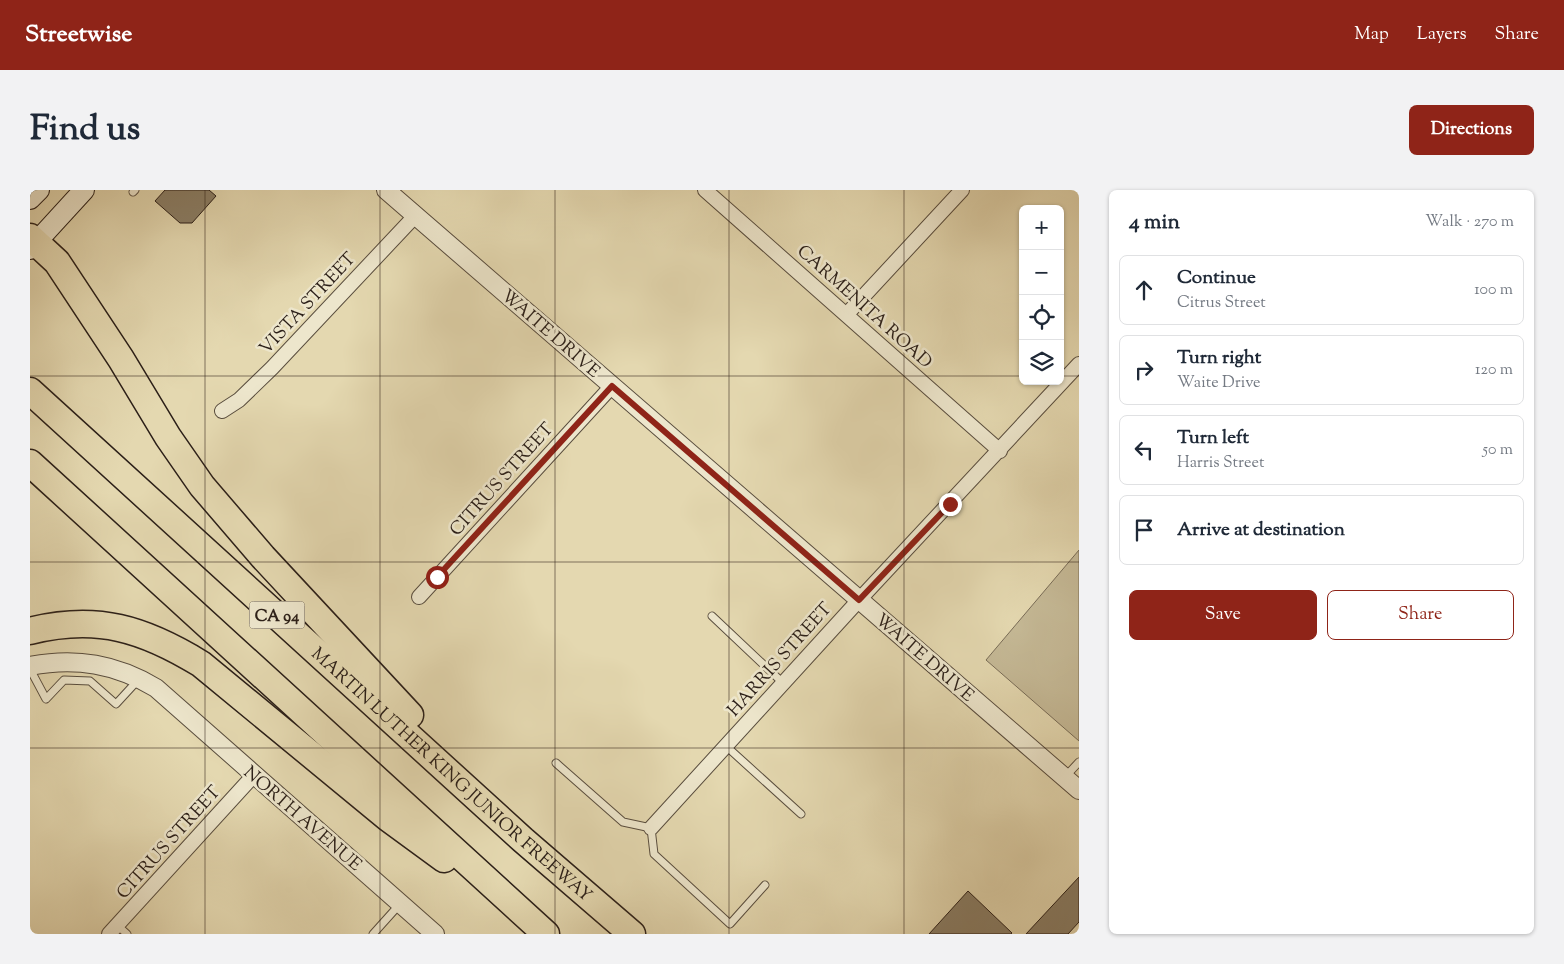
<!DOCTYPE html>
<html lang="en">
<head>
<meta charset="utf-8">
<style>
	:root { --surface:#fff; --page:#f2f2f3; --text:#1f2937; --muted:#747a83; --line:#e0e1e3; --accent:#8f2418 }
	body { margin:0; font-family:"Sorts Mill Goudy",serif; background:var(--page); color:var(--text) }
	.controls { position:absolute; right:15px; top:15px; display:grid; overflow:hidden; border-radius:8px; box-shadow:0 1px 4px #0004 }
	.controls button { width:45px; height:45px; display:grid; place-items:center; padding:0; border:0; border-bottom:1px solid var(--line); background:var(--surface); color:var(--text); font:25px sans-serif }
	.stop { position:absolute; width:15px; height:15px; margin:-11px; border:4px solid #8f2418; border-radius:50%; background:#fff }
	.stop.end { background:#8f2418; border-color:#fff; box-shadow:0 1px 5px #0008 }
	.list { margin:0; padding:0; list-style:none }
	h2 { display:flex; justify-content:space-between; align-items:center; height:65px; margin:0; padding:0 20px; font-size:21px }
	h2 small { font-size:16px; font-weight:400; color:var(--muted) }
	.list li { display:grid; grid-template-columns:32px 1fr auto; gap:15px; align-items:center; box-sizing:border-box; height:70px; margin:0 10px 10px; padding:0 10px; border:1px solid var(--line); border-radius:8px }
	.list b { display:block; font-size:19px; white-space:nowrap }
	.list p { margin:0; font-size:16px; white-space:nowrap; color:var(--muted) }
	.list em { font-size:16px; font-style:normal; color:var(--muted) }
	.actions { display:flex; gap:10px; padding:15px 20px }
	.actions a { flex:1; padding:11px 0; border:1px solid var(--accent); border-radius:8px; text-align:center; font-size:18px; color:var(--accent) }
	.actions .main { background:var(--accent); color:#fff }
	.icon { flex:none; width:28px; height:28px; fill:none; stroke:currentColor; stroke-width:2; stroke-linecap:round; stroke-linejoin:round }
	.map { position:relative; flex:none; width:1049px; height:744px; overflow:hidden; border-radius:8px }
	header { display:flex; align-items:center; gap:30px; box-sizing:border-box; height:70px; padding:0 25px; background:var(--accent); color:#fff }
	header strong { font-size:24px }
	nav { display:flex; gap:28px; margin-inline-start:auto; font-size:18px }
	.intro { display:flex; align-items:center; justify-content:space-between; box-sizing:border-box; height:120px; padding:0 30px }
	h1 { margin:0; font-size:35px }
	.button { padding:12px 22px; border-radius:8px; background:var(--accent); color:#fff; font-size:18px; font-weight:700 }
	main { display:flex; gap:30px; padding:0 30px }
	aside { flex:1; background:var(--surface); border-radius:8px; box-shadow:0 1px 4px #0004 }
	.map>svg:first-child { display:block }
</style>
</head>
<body>
<header>
<strong>Streetwise</strong>
<nav><a>Map</a><a>Layers</a><a>Share</a></nav>
</header>
<div class="intro"><h1>Find us</h1><a class="button">Directions</a></div>
<main>
<div class="map">
<svg width="1049" height="744" viewBox="0 0 1049 744">
	<rect width="100%" height="100%" fill="#e4d8b0"/>
	<filter id="stains"><feTurbulence type="fractalNoise" baseFrequency=".004" numOctaves="4"/><feColorMatrix values="0 0 0 0 .2 0 0 0 0 .09 0 0 0 0 .02 0 0 0 .5 -.17"/></filter>
	<radialGradient id="worn" r=".72"><stop offset=".6" stop-color="#630" stop-opacity="0"/><stop offset="1" stop-color="#630" stop-opacity=".3"/></radialGradient>
	<path fill="#c5b996" stroke="#786c57" d="M1049,360V551L956,470Z"/>
	<g fill="#8b7f67" stroke="#2b1f18">
		<path d="M135,0H179L186,6L162,33H150L125,11Z"/>
		<path d="M1049,687V732L1038,744H996Z"/>
		<path d="M938,701L982,743L981,744H899Z"/>
	</g>
	<g fill="none" stroke-linecap="round" stroke-linejoin="round">
		<defs>
			<g id="service">
				<path d="M103,2L105,0"/>
				<path d="M682,426L753,493"/>
				<path d="M0,479L16,509L34,490L60,491L86,514L109,489"/>
				<path d="M696,556L771,624"/>
				<path d="M526,573L593,632L621,638L624,664L700,734L735,695"/>
				<path d="M1035,587L1049,572"/>
				<path d="M87,735L97,744"/>
				<path d="M343,744L370,714"/>
			</g>
			<g id="minor">
				<path d="M675,0L970,261"/>
				<path d="M817,124L932,0"/>
				<path d="M192,221L209,210L242,178L385,26"/>
				<path d="M389,407L582,196"/>
				<path d="M621,638L829,410L1049,174"/>
				<path d="M79,744L224,585"/>
			</g>
			<g id="tertiary">
				<path d="M356,0L1049,600"/>
				<path d="M0,476C46,467 86,474 126,498L405,744"/>
			</g>
			<g id="secondary">
				<path d="M0,9L9,0"/>
				<path d="M0,59L54,0"/>
			</g>
			<g id="motorway">
				<path d="M0,47L27,72L91,169L138,247L172,296L233,367L380,525"/>
				<path id="s1" d="M0,201L493,650L602,744"/>
				<path d="M0,273L516,744"/>
				<path d="M0,441C67,424 114,439 171,474L358,628L414,669"/>
			</g>
		</defs>
		<use href="#service" stroke="#594d3e" stroke-width="9"/>
		<use href="#minor" stroke="#594d3e" stroke-width="16"/>
		<use href="#tertiary" stroke="#594d3e" stroke-width="20"/>
		<use href="#secondary" stroke="#2b1f18" stroke-width="22"/>
		<use href="#motorway" stroke="#2b1f18" stroke-width="29"/>
		<use href="#service" stroke="#ede6cc" stroke-width="7"/>
		<use href="#minor" stroke="#ede6cc" stroke-width="14"/>
		<use href="#tertiary" stroke="#ede6cc" stroke-width="18"/>
		<use href="#secondary" stroke="#ede6cc" stroke-width="20"/>
		<use href="#motorway" stroke="#e4d8b0" stroke-width="26"/>
	</g>
	<g fill="none" stroke-linecap="round" stroke-linejoin="round">
		<path stroke="#8f2418" stroke-width="6" d="M407,387L582,196L829,410L920,314"/>
	</g>
	<path fill="none" stroke="#2b1f18" stroke-width="1" stroke-opacity="0.55" d="M175,0V744M350,0V744M525,0V744M699,0V744M874,0V744M0,186H993M1030,186H1049M0,372H1049M0,558H1049"/>
	<g text-anchor="middle" stroke-width="5" stroke-linejoin="round" paint-order="stroke">
		<rect fill="#ede6cc" stroke="#655b4e" stroke-width="1" x="219.5" y="411.5" width="55" height="27" rx="4"/>
		<g font-size="16" font-weight="bold" fill="#2b1f18">
			<text x="247" y="431">CA 94</text>
		</g>
		<g font-size="18" fill="#2b1f18" stroke="#ede6cc">
			<text transform="translate(277 113) rotate(-47)" y="6">VISTA STREET</text>
			<text transform="translate(835 116) rotate(42)" y="6">CARMENITA ROAD</text>
			<text transform="translate(521 143) rotate(41)" y="6">WAITE DRIVE</text>
			<text transform="translate(471 289) rotate(-48)" y="6">CITRUS STREET</text>
			<text transform="translate(895 467) rotate(41)" y="6">WAITE DRIVE</text>
			<text transform="translate(749 469) rotate(-48)" y="6">HARRIS STREET</text>
			<text dy="6" stroke="none"><textPath href="#s1" startOffset="570">MARTIN LUTHER KING JUNIOR FREEWAY</textPath></text>
			<text transform="translate(273 628) rotate(41)" y="6">NORTH AVENUE</text>
			<text transform="translate(138 652) rotate(-48)" y="6">CITRUS STREET</text>
		</g>
	</g>
	<rect width="100%" height="100%" filter="url(#stains)"/>
	<rect width="100%" height="100%" fill="url(#worn)"/>
</svg>
<div class="controls">
<button>+</button>
<button>−</button>
<button><svg class="icon" aria-label="locate" viewBox="0 0 24 24"><circle cx="12" cy="12" r="6"/><path d="M12 2v4M12 18v4M2 12h4M18 12h4"/></svg></button>
<button><svg class="icon" aria-label="layers" viewBox="0 0 24 24"><path d="M12 4l9 5-9 5-9-5zM3 14l9 5 9-5"/></svg></button>
</div>
<div class="stop" style="left:407px;top:387px"></div>
<div class="stop end" style="left:920px;top:314px"></div>
</div>
<aside>
<h2>4 min<small>Walk · 270 m</small></h2>
<ul class="list">
<li><svg class="icon" aria-label="ahead" viewBox="0 0 24 24"><path d="M12 20V5M6 11l6-6 6 6"/></svg><div><b>Continue</b><p>Citrus Street</p></div><em>100 m</em></li>
<li><svg class="icon" aria-label="right" viewBox="0 0 24 24"><path d="M7 20v-9h11M14 6l5 5-5 5"/></svg><div><b>Turn right</b><p>Waite Drive</p></div><em>120 m</em></li>
<li><svg class="icon" aria-label="left" viewBox="0 0 24 24"><path d="M17 20v-9H6M10 6l-5 5 5 5"/></svg><div><b>Turn left</b><p>Harris Street</p></div><em>50 m</em></li>
<li><svg class="icon" aria-label="arrive" viewBox="0 0 24 24"><path d="M6 21V4h12l-3 4 3 4H6"/></svg><div><b>Arrive at destination</b></div></li>
</ul>
<div class="actions"><a class="main">Save</a><a>Share</a></div>
</aside>
</main>
</body>
</html>
